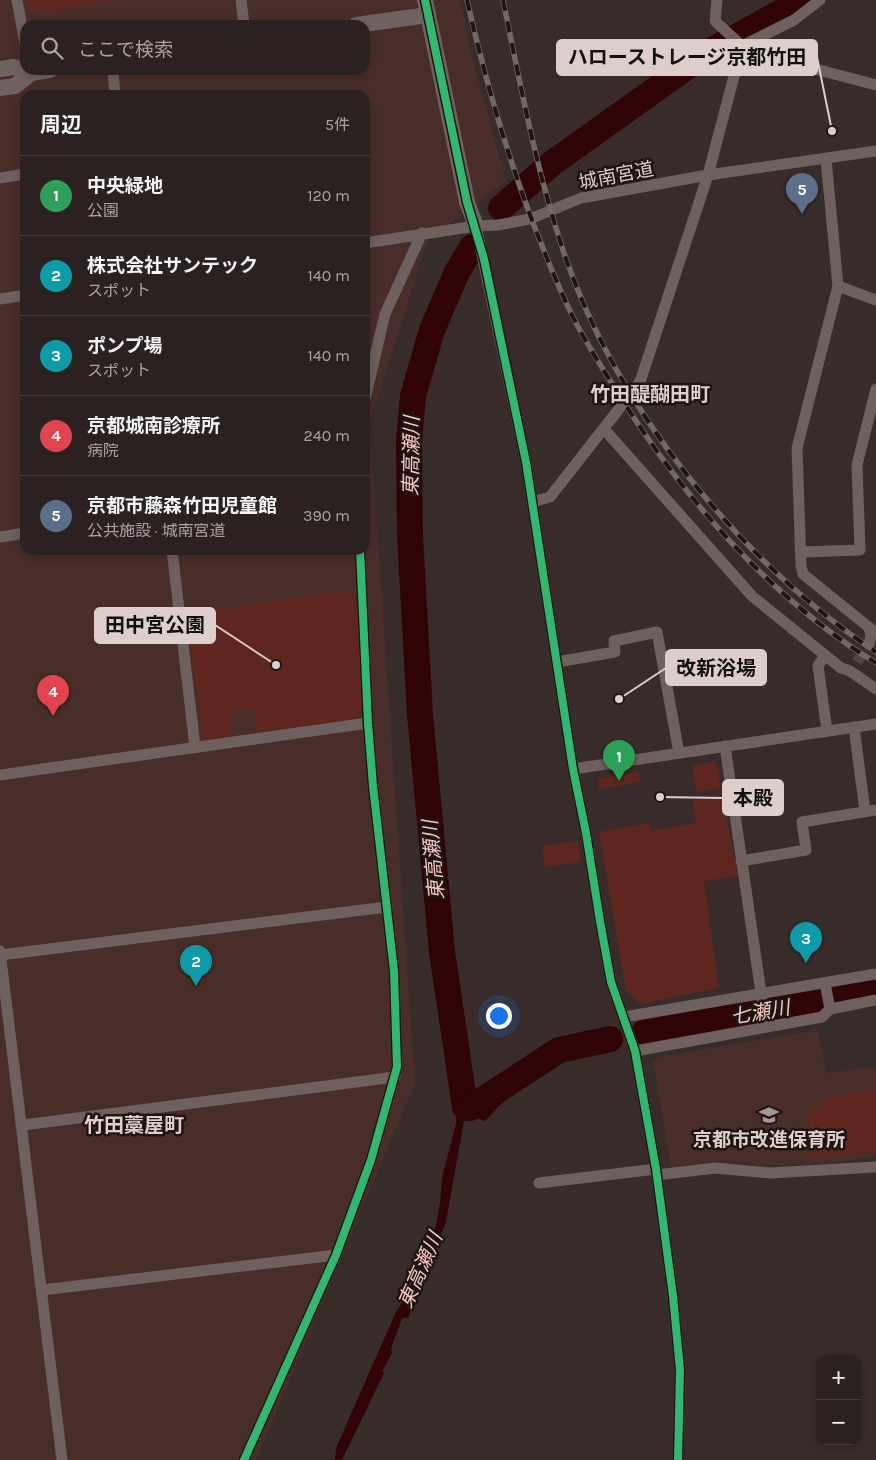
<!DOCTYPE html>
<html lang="ja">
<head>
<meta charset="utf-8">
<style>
	:root { --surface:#2a2120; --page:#322929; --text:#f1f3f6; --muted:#a5a3a5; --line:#463e3e; --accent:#a39593 }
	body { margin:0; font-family:Karla,"Noto Sans JP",sans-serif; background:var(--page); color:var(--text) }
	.controls { position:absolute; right:15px; bottom:15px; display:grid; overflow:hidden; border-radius:10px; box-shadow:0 2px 8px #0003 }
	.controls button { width:45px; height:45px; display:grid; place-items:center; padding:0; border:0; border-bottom:1px solid var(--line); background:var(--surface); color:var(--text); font:25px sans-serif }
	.you { position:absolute; left:498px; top:1015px; width:18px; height:18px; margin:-12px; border:4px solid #fff; border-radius:50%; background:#1a73e8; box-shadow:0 0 0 8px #1a73e833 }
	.badge { display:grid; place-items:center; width:32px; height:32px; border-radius:50%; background:var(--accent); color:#fff; font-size:16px; font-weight:700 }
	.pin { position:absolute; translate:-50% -41px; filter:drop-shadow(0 1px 2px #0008) }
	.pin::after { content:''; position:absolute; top:26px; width:18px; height:15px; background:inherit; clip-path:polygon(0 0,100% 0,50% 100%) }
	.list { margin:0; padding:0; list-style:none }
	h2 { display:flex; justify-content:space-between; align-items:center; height:65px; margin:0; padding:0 20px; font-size:21px }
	h2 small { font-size:16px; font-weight:400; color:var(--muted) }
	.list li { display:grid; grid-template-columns:32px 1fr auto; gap:15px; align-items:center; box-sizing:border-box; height:80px; padding:0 20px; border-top:1px solid var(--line) }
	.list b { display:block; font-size:19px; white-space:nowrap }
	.list p { margin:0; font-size:16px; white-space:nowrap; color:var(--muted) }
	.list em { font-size:16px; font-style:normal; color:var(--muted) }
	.icon { flex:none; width:28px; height:28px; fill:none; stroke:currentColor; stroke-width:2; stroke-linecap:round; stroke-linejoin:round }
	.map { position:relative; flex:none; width:876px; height:1460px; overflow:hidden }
	.search { position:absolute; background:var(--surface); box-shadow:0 2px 8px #0003; left:20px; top:20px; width:350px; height:55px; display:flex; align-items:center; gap:12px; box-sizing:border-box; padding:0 18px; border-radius:15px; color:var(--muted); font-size:19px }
	.panel { position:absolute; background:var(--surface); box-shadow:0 2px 8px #0003; left:20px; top:90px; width:350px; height:465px; border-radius:15px }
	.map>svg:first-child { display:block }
</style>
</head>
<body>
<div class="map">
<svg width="876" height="1460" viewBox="0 0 876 1460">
	<rect width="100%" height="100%" fill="#382c2a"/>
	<g fill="#482d28" fill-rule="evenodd">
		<path d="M0,0H460L473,61L506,180L427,241L370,423L415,1083L256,1460H0ZM25,25H365V70H25ZM25,95H365V550H25Z"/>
		<path d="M818,1030L826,1073L876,1067V1156L832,1163L764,1166L725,1160L671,1167L653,1062L658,1057Z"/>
	</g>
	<g fill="#5e261f">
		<path d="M27,0H112L30,14Z"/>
		<path d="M347,590L355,594L363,709L355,719L256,733L253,708L230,711L233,736L208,739L203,734L187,622L191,613Z"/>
		<path d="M716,761L721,788L696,792L692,766Z"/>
		<path d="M639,772L640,782L599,789L598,779Z"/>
		<path d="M722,796L738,876L704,881L719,988L640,1004L626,990L599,832L650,823L651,831L696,823L692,801Z"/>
		<path d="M578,841L581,862L545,867L542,846Z"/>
		<path d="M876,1089V1151L811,1159L809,1110L818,1108L823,1099Z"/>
	</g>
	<path fill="#300404" d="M457,1072L465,1073L471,1091L475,1097L478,1098L493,1083L507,1098L485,1121L474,1117L464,1121L446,1222L408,1318H402L391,1349L392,1353L383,1370L384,1373L342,1460H335L336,1448L395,1314L409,1291L434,1235L440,1203L442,1178L456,1123L457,1108L452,1078Z"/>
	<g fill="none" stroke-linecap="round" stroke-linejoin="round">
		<g stroke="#300404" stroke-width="26">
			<path d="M501,208L551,164L705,54L803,0"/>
			<path d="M644,1033L876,991"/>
			<path d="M465,1107L442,952L420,714L410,536L409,441L413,396L432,330L457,272L472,247"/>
			<path d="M470,1108L559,1050L610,1039"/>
		</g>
		<path stroke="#514442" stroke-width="11" stroke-dasharray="11 5.5" stroke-linecap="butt" d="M857,662L869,644"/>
		<g stroke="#6d605e" stroke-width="11">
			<path d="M17,0L25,43"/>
			<path d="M241,0L244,25"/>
			<path d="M717,0L715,21L742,46L800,65L876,85"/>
			<path d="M113,70L115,95"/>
			<path d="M826,159L838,286L797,448L801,566L803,574L876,633"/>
			<path d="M0,178L25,174"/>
			<path d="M476,226L526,462L573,769L586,833L600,921L611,982L635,1051L656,1169L673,1296L680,1370L678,1460"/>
			<path d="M365,243L476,226L498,225L530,219L581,198L708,175L876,151"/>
			<path d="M838,286L876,300"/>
			<path d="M0,299L25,295"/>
			<path d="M365,399L385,314L422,233"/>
			<path d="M604,429L752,596L841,668L850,671L876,689"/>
			<path d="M532,502L550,497L640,382L708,175L742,46L794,20L820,0"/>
			<path d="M0,537L25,533"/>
			<path d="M172,550L195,747"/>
			<path d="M801,552L860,550L857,465L876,389"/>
			<path d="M869,644L871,635L869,628"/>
			<path d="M825,655L818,666L827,731"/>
			<path d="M557,662L615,652L614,641L657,632L679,753"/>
			<path d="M854,727L865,811"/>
			<path d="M725,746L766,1027"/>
			<path d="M573,769L876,724"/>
			<path d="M0,775L368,723"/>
			<path d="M741,861L806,850L802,822L876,810"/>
			<path d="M0,951L62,1460"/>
			<path d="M1,955L387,907"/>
			<path d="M825,983L830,1009"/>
			<path d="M624,1017L876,974"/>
			<path d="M635,1051L822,1017L830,1009L876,1000"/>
			<path d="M23,1125L395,1077"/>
			<path d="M657,1175L715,1168L770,1173L876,1167"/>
			<path d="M539,1183L656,1169"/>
			<path d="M42,1290L336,1255"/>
			<path d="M244,1460L336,1255L371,1160L397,1067L394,971L373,786L368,723L360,550"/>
		</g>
		<g stroke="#6f6260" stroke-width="16">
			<path d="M425,0L467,202L476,226"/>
			<path d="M356,25L428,15"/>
			<path d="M0,69L14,67L31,73L50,70"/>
			<path d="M0,88L15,86L31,73"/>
		</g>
		<defs>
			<g id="rail">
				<path d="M467,0C490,102 521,202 564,298C577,328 595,357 613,385C680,494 766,595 876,663"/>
				<path d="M503,0C520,83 536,169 563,250C615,407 739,561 876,652"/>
			</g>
		</defs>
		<use href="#rail" stroke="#716766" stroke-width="5.5"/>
		<use href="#rail" stroke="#1e1412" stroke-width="4" stroke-dasharray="11" stroke-linecap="butt"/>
		<defs>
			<g id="cycleway">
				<path d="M425,0L467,202L484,259L526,462L573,769L586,833L600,921L611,982L635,1051L656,1169L673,1296L680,1370L678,1460"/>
				<path d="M244,1460L336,1255L371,1160L397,1067L394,971L373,786L368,723L360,550"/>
			</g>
		</defs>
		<use href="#cycleway" stroke="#1e1412" stroke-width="11"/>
		<use href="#cycleway" stroke="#33b770" stroke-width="8"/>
	</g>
	<defs>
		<symbol id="school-bare" viewBox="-9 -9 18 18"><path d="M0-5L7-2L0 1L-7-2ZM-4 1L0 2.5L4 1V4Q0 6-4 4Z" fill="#a39593" stroke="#1e1412" stroke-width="2.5" paint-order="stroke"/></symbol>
	</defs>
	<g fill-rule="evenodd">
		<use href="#school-bare" x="755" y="1101" width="28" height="28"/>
	</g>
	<g text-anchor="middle" stroke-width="5" stroke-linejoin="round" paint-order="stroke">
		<g font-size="19" fill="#ddcdcb" stroke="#1e1412">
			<text transform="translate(616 175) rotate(-11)" y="7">城南宮道</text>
		</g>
		<g font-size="19" font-weight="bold" fill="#ddcdcb" stroke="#1e1412">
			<text x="769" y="1146">京都市改進保育所</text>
		</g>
		<g font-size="20" font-weight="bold" fill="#ddcdcb" stroke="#1e1412">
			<text x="650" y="401">竹田醍醐田町</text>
			<text x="134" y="1132">竹田藁屋町</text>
		</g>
		<g font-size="20" font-style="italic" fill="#f7c8c0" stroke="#1e1412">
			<text transform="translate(411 456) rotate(-89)" y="7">東高瀬川</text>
			<text transform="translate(433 860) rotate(-95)" y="7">東高瀬川</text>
			<text transform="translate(760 1012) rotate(-10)" y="7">七瀬川</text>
			<text transform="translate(420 1270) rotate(-66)" y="7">東高瀬川</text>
		</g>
	</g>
	<path fill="none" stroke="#ddcdcb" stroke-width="2" d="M832 131L817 57M276 665L215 625M619 699L666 668M660 797L723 798"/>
	<g fill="#ddcdcb" stroke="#1e1412" stroke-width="2">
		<circle cx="832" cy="131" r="5"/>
		<circle cx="276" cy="665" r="5"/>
		<circle cx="619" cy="699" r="5"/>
		<circle cx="660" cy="797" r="5"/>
	</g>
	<g fill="#ddcdcb" stroke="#ddcdcb" stroke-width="2">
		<rect x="557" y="40" width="260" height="35" rx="5"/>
		<rect x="95" y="608" width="120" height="35" rx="5"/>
		<rect x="666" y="650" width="100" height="35" rx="5"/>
		<rect x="723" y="780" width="60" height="35" rx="5"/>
	</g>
	<g font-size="20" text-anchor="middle" font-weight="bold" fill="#111">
		<text x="687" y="64">ハローストレージ京都竹田</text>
		<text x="155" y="632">田中宮公園</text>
		<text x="716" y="675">改新浴場</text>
		<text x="753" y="805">本殿</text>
	</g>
</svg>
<div class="controls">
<button>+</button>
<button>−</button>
</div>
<div class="you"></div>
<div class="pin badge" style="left:619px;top:781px;background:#2e9e5b">1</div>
<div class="pin badge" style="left:196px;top:986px;background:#0f9aa8">2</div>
<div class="pin badge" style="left:806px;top:963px;background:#0f9aa8">3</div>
<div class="pin badge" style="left:53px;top:716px;background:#e0444e">4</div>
<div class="pin badge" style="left:802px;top:214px;background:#5c6f8a">5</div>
<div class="search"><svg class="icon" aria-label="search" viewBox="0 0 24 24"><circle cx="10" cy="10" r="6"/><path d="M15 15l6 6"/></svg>ここで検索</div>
<section class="panel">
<h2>周辺<small>5件</small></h2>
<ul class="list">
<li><span class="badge" style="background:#2e9e5b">1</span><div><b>中央緑地</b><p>公園</p></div><em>120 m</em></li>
<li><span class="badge" style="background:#0f9aa8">2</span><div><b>株式会社サンテック</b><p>スポット</p></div><em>140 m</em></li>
<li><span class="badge" style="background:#0f9aa8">3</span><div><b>ポンプ場</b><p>スポット</p></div><em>140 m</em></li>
<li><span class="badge" style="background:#e0444e">4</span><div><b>京都城南診療所</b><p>病院</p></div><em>240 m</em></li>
<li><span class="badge" style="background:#5c6f8a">5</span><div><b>京都市藤森竹田児童館</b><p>公共施設 · 城南宮道</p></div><em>390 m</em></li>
</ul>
</section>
</div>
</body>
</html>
